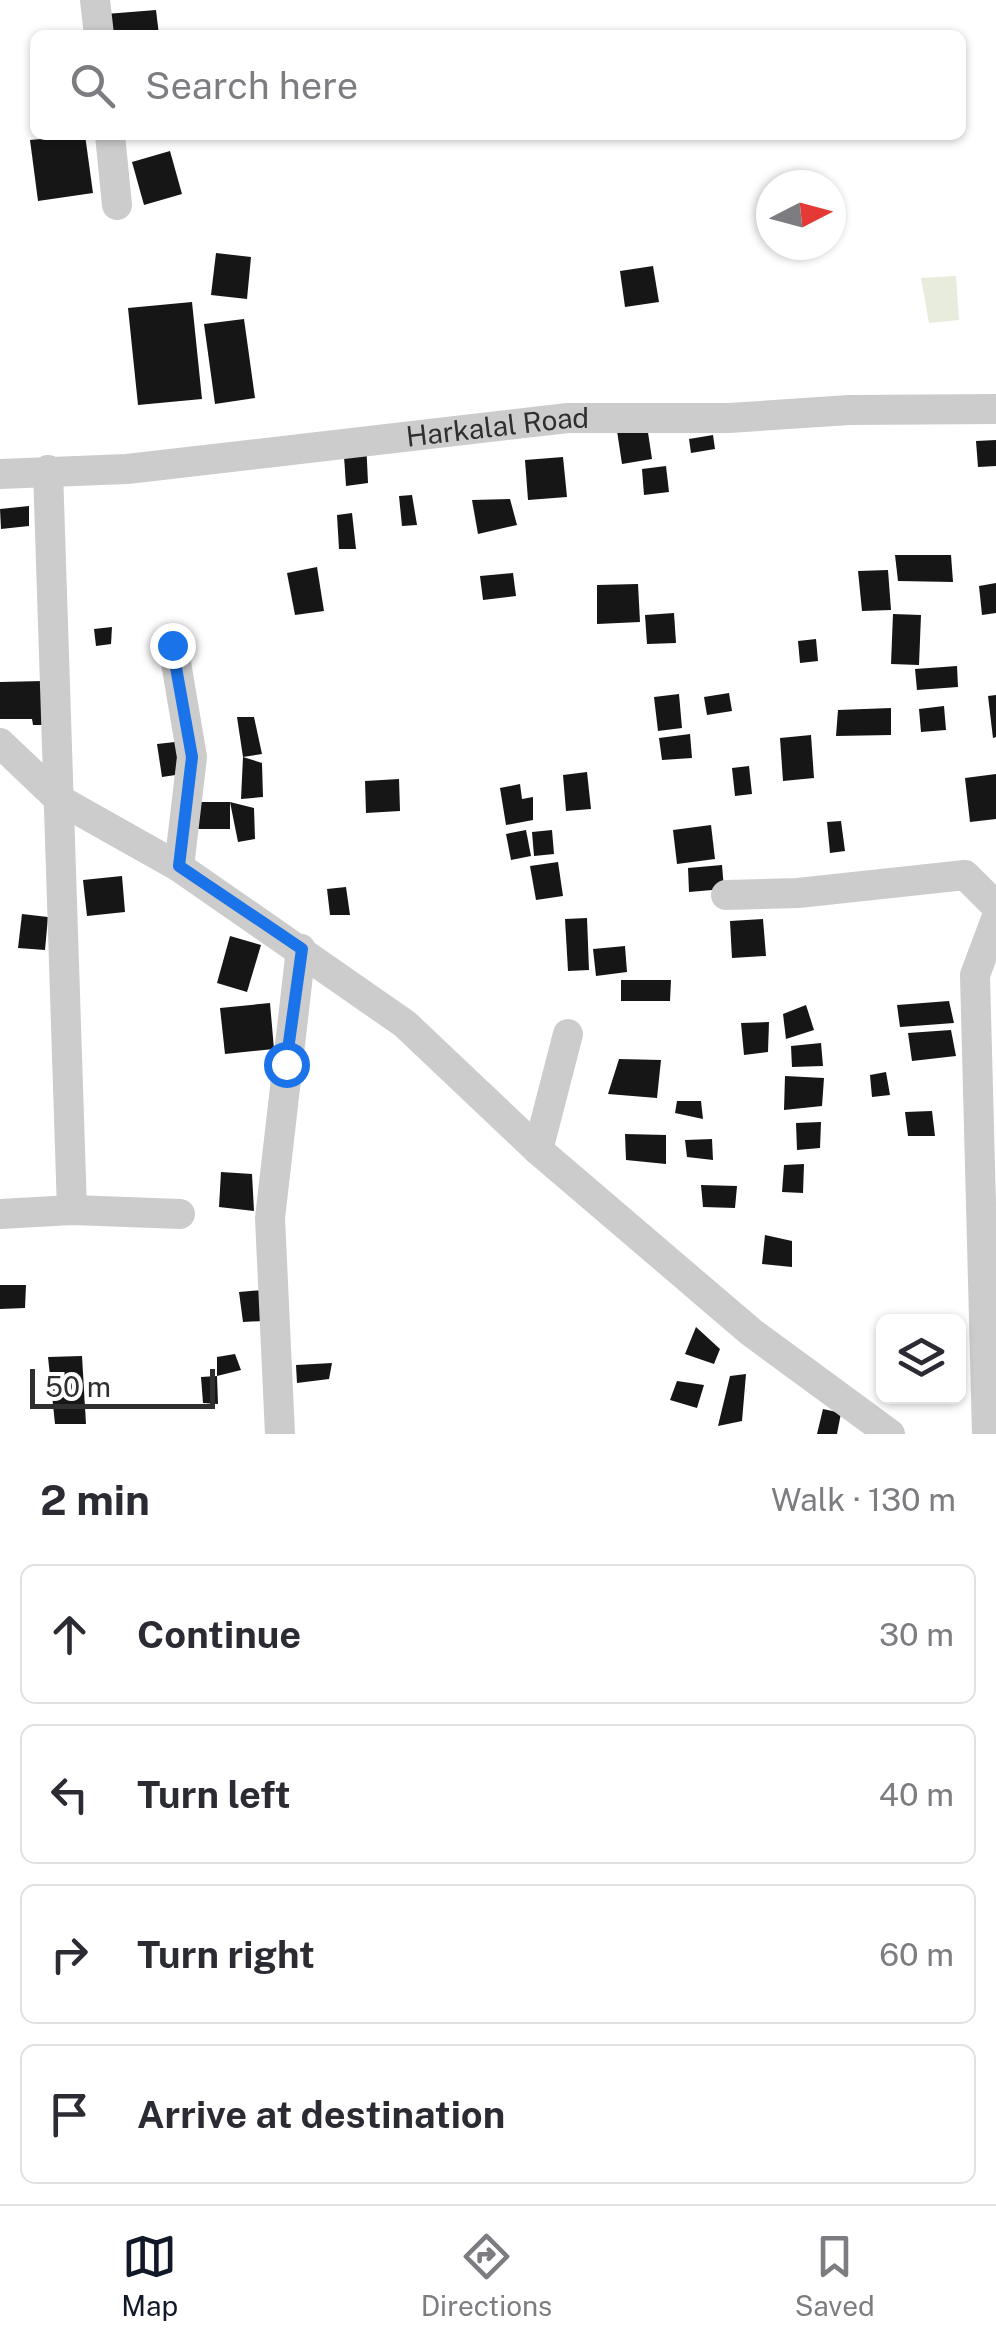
<!DOCTYPE html>
<html lang="en">
<head>
<meta charset="utf-8">
<style>
	:root { --surface:#fff; --page:#f2f2f3; --text:#2b2b33; --muted:#7c7c81; --line:#e1e1e2; --accent:#111827 }
	body { margin:0; font-family:"Public Sans",sans-serif; background:var(--page); color:var(--text) }
	.controls { position:absolute; right:30px; bottom:30px; display:grid; overflow:hidden; border-radius:15px; box-shadow:0 2px 8px #0004 }
	.controls button { width:90px; height:90px; display:grid; place-items:center; padding:0; border:0; border-bottom:2px solid var(--line); background:var(--surface); color:var(--text); font:50px sans-serif }
	.compass { position:absolute; left:756px; top:170px; width:90px; height:90px; border-radius:50%; background:var(--surface); box-shadow:0 2px 8px #0004; rotate:84deg }
	.scale { position:absolute; left:30px; bottom:25px; width:185px; box-sizing:border-box; padding-left:10px; border:5px solid #2f2f2f; border-top:0; font-size:28px; line-height:35px; white-space:nowrap; color:#2f2f2f; -webkit-text-stroke:8px #fff; paint-order:stroke }
	.stop { position:absolute; width:30px; height:30px; margin:-22px; border:8px solid #1a73e8; border-radius:50%; background:#fff }
	.stop.end { background:#1a73e8; border-color:#fff; box-shadow:0 2px 10px #0008 }
	.list { margin:0; padding:0; list-style:none }
	h2 { display:flex; justify-content:space-between; align-items:center; height:130px; margin:0; padding:0 40px; font-size:42px }
	h2 small { font-size:32px; font-weight:400; color:var(--muted) }
	.list li { display:grid; grid-template-columns:65px 1fr auto; gap:30px; align-items:center; box-sizing:border-box; height:140px; margin:0 20px 20px; padding:0 20px; border:2px solid var(--line); border-radius:15px }
	.list b { display:block; font-size:38px; white-space:nowrap }
	.list em { font-size:32px; font-style:normal; color:var(--muted) }
	.icon { flex:none; width:55px; height:55px; fill:none; stroke:currentColor; stroke-width:2; stroke-linecap:round; stroke-linejoin:round }
	.map { position:relative; flex:none; width:996px; height:1434px; overflow:hidden }
	.search { position:absolute; background:var(--surface); box-shadow:0 2px 8px #0004; left:30px; right:30px; top:30px; height:110px; display:flex; align-items:center; gap:25px; box-sizing:border-box; padding:0 35px; border-radius:15px; color:var(--muted); font-size:38px }
	.sheet { height:770px; background:var(--surface) }
	nav { display:flex; justify-content:space-around; align-items:center; box-sizing:border-box; height:140px; border-top:2px solid var(--line); background:var(--surface); font-size:28px; color:var(--muted) }
	nav a { display:grid; justify-items:center; gap:5px }
	nav .on { color:var(--accent) }
	.map>svg:first-child { display:block }
</style>
</head>
<body>
<div class="map">
<svg width="996" height="1434" viewBox="0 0 996 1434">
	<rect width="100%" height="100%" fill="#fff"/>
	<path fill="#e7ecdd" d="M956,276L959,320L929,323L921,278Z"/>
	<g fill="#161616">
		<path d="M156,10L159,35H107L106,14Z"/>
		<path d="M85,135L93,193L38,201L30,140Z"/>
		<path d="M170,151L182,194L144,205L132,162Z"/>
		<path d="M216,253L251,257L247,299L211,295Z"/>
		<path d="M653,266L659,302L625,307L620,271Z"/>
		<path d="M192,302L202,399L138,405L128,308Z"/>
		<path d="M244,319L255,398L215,404L204,324Z"/>
		<path d="M647,426L652,459L622,464L617,431Z"/>
		<path d="M713,435L715,449L691,453L689,439Z"/>
		<path d="M366,440L368,483L346,486L343,441Z"/>
		<path d="M996,440V466L978,467L976,441Z"/>
		<path d="M563,457L567,497L528,500L525,460Z"/>
		<path d="M666,466L669,492L644,495L642,469Z"/>
		<path d="M412,495L417,525L402,526L399,496Z"/>
		<path d="M510,499L517,525L478,534L472,500Z"/>
		<path d="M29,506V526L1,529L0,509Z"/>
		<path d="M352,513L356,549H339L337,515Z"/>
		<path d="M895,555H951L953,582L898,581Z"/>
		<path d="M317,567L324,611L295,615L287,573Z"/>
		<path d="M888,570L891,610L862,611L858,571Z"/>
		<path d="M513,573L516,596L483,600L480,576Z"/>
		<path d="M996,583V613L982,615L979,586Z"/>
		<path d="M638,584L640,622L597,624V585Z"/>
		<path d="M674,613L676,643L647,644L645,615Z"/>
		<path d="M893,614L921,615L919,665L891,664Z"/>
		<path d="M112,627L111,644L96,646L94,629Z"/>
		<path d="M816,639L818,661L800,663L798,641Z"/>
		<path d="M957,666L958,687L917,690L915,669Z"/>
		<path d="M43,681L44,725H33L32,719H0V682Z"/>
		<path d="M729,693L732,711L707,715L704,697Z"/>
		<path d="M679,694L682,728L658,731L654,697Z"/>
		<path d="M996,695V737L993,738L988,696Z"/>
		<path d="M944,706L946,730L921,732L919,709Z"/>
		<path d="M891,708V735L836,736L838,710Z"/>
		<path d="M237,717H254L262,754L243,757Z"/>
		<path d="M690,734L692,758L662,760L659,738Z"/>
		<path d="M811,735L814,778L783,781L780,738Z"/>
		<path d="M184,741L189,773L162,777L157,744Z"/>
		<path d="M243,757L262,763L263,797L241,799Z"/>
		<path d="M749,766L752,794L735,796L732,768Z"/>
		<path d="M587,772L591,809L566,811L563,775Z"/>
		<path d="M996,774V819L970,822L965,778Z"/>
		<path d="M399,779L400,811L366,813L365,781Z"/>
		<path d="M520,784L522,799L533,797V820L506,825L500,788Z"/>
		<path d="M195,802H230L254,808L255,839L238,842L230,802V829H195Z"/>
		<path d="M841,821L845,851L830,853L827,822Z"/>
		<path d="M711,825L715,859L677,864L673,830Z"/>
		<path d="M526,830L531,856L511,860L506,834Z"/>
		<path d="M552,830L554,854L534,856L532,832Z"/>
		<path d="M558,862L563,896L536,900L530,866Z"/>
		<path d="M722,865L724,889L689,892L688,868Z"/>
		<path d="M122,876L125,912L87,916L83,880Z"/>
		<path d="M346,887L350,915H330L327,889Z"/>
		<path d="M22,914L48,917L45,950L18,948Z"/>
		<path d="M587,918L589,970L568,971L565,919Z"/>
		<path d="M763,919L766,956L732,958L730,921Z"/>
		<path d="M230,936L261,945L247,992L217,983Z"/>
		<path d="M625,946L627,972L596,976L593,949Z"/>
		<path d="M621,980H671L670,1001H621Z"/>
		<path d="M949,1001L954,1023L900,1027L897,1005Z"/>
		<path d="M270,1003L274,1049L225,1054L220,1008Z"/>
		<path d="M806,1005L814,1030L786,1039L783,1014Z"/>
		<path d="M769,1022L768,1052L744,1055L741,1023Z"/>
		<path d="M951,1030L956,1056L912,1061L908,1033Z"/>
		<path d="M821,1043L823,1066L792,1067L791,1046Z"/>
		<path d="M619,1059L661,1060L657,1098L608,1094Z"/>
		<path d="M886,1072L890,1095L872,1097L870,1075Z"/>
		<path d="M785,1076L824,1078L822,1106L784,1110Z"/>
		<path d="M677,1101H701L703,1119L675,1113Z"/>
		<path d="M932,1111L935,1136H908L905,1112Z"/>
		<path d="M821,1122L820,1148L797,1150L796,1123Z"/>
		<path d="M625,1134L666,1135V1164L626,1160Z"/>
		<path d="M712,1139L713,1160L687,1157L685,1140Z"/>
		<path d="M804,1164L803,1193L782,1192L784,1165Z"/>
		<path d="M221,1172L252,1174L254,1211L219,1207Z"/>
		<path d="M701,1185L737,1186L735,1208L703,1207Z"/>
		<path d="M765,1235L792,1241V1267L762,1264Z"/>
		<path d="M0,1285H26L25,1308L0,1309Z"/>
		<path d="M263,1290V1321L243,1322L239,1292Z"/>
		<path d="M696,1327L720,1349L714,1364L685,1354Z"/>
		<path d="M235,1354L241,1370L217,1376V1357Z"/>
		<path d="M82,1356L86,1424H55L48,1357Z"/>
		<path d="M332,1363L329,1379L297,1383L296,1365Z"/>
		<path d="M746,1374L742,1421L718,1426L730,1376Z"/>
		<path d="M217,1376L218,1404L203,1403L201,1377Z"/>
		<path d="M677,1381L704,1385L697,1408L670,1400Z"/>
		<path d="M823,1409L841,1413L837,1434H817Z"/>
	</g>
	<g fill="none" stroke-linecap="round" stroke-linejoin="round">
		<g stroke="#ccc" stroke-width="30">
			<path d="M95,0L99,35"/>
			<path d="M110,135L117,205"/>
			<path d="M48,470L72,1210"/>
			<path id="s1" d="M0,474L127,469L568,418H729L849,410L996,409"/>
			<path d="M173,645L192,757L179,867"/>
			<path d="M0,743L60,800L179,867L405,1024L538,1150L751,1332L890,1434"/>
			<path d="M726,895L798,893L965,875L996,906"/>
			<path d="M538,1150L568,1034"/>
			<path d="M0,1214L72,1210L180,1214"/>
			<path d="M280,1434L270,1218L301,949"/>
			<path d="M987,1434L975,975L996,919"/>
		</g>
	</g>
	<g fill="none" stroke-linecap="round" stroke-linejoin="round">
		<path stroke="#1a73e8" stroke-width="12" d="M172,645L192,757L179,866L302,949L286,1064"/>
	</g>
	<g text-anchor="middle" stroke-width="10" stroke-linejoin="round" paint-order="stroke">
		<g font-size="28" fill="#2f2f2f" stroke="#fff">
			<text dy="10" stroke="none"><textPath href="#s1" startOffset="500">Harkalal Road</textPath></text>
		</g>
	</g>
</svg>
<div class="controls">
<button><svg class="icon" aria-label="layers" viewBox="0 0 24 24"><path d="M12 4l9 5-9 5-9-5zM3 14l9 5 9-5"/></svg></button>
</div>
<svg class="compass" viewBox="-18 -18 36 36"><path d="M0-13l5 13h-10z" fill="#e53935"/><path d="M0 13l5-13h-10z" fill="#7c7c81"/></svg>
<div class="scale">50 m</div>
<div class="stop" style="left:286px;top:1064px"></div>
<div class="stop end" style="left:172px;top:645px"></div>
<div class="search"><svg class="icon" aria-label="search" viewBox="0 0 24 24"><circle cx="10" cy="10" r="6"/><path d="M15 15l6 6"/></svg>Search here</div>
</div>
<section class="sheet">
<h2>2 min<small>Walk · 130 m</small></h2>
<ul class="list">
<li><svg class="icon" aria-label="ahead" viewBox="0 0 24 24"><path d="M12 20V5M6 11l6-6 6 6"/></svg><div><b>Continue</b></div><em>30 m</em></li>
<li><svg class="icon" aria-label="left" viewBox="0 0 24 24"><path d="M17 20v-9H6M10 6l-5 5 5 5"/></svg><div><b>Turn left</b></div><em>40 m</em></li>
<li><svg class="icon" aria-label="right" viewBox="0 0 24 24"><path d="M7 20v-9h11M14 6l5 5-5 5"/></svg><div><b>Turn right</b></div><em>60 m</em></li>
<li><svg class="icon" aria-label="arrive" viewBox="0 0 24 24"><path d="M6 21V4h12l-3 4 3 4H6"/></svg><div><b>Arrive at destination</b></div></li>
</ul>
</section>
<nav>
<a class="on"><svg class="icon" aria-label="map" viewBox="0 0 24 24"><path d="M3 6l6-2 6 2 6-2v14l-6 2-6-2-6 2zM9 4v14M15 6v14"/></svg>Map</a>
<a><svg class="icon" aria-label="directions" viewBox="0 0 24 24"><path d="M12 3l9 9-9 9-9-9zM9 14v-3h6M13 9l2 2-2 2"/></svg>Directions</a>
<a><svg class="icon" aria-label="saved" viewBox="0 0 24 24"><path d="M7 4h10v16l-5-4-5 4z"/></svg>Saved</a>
</nav>
</body>
</html>
